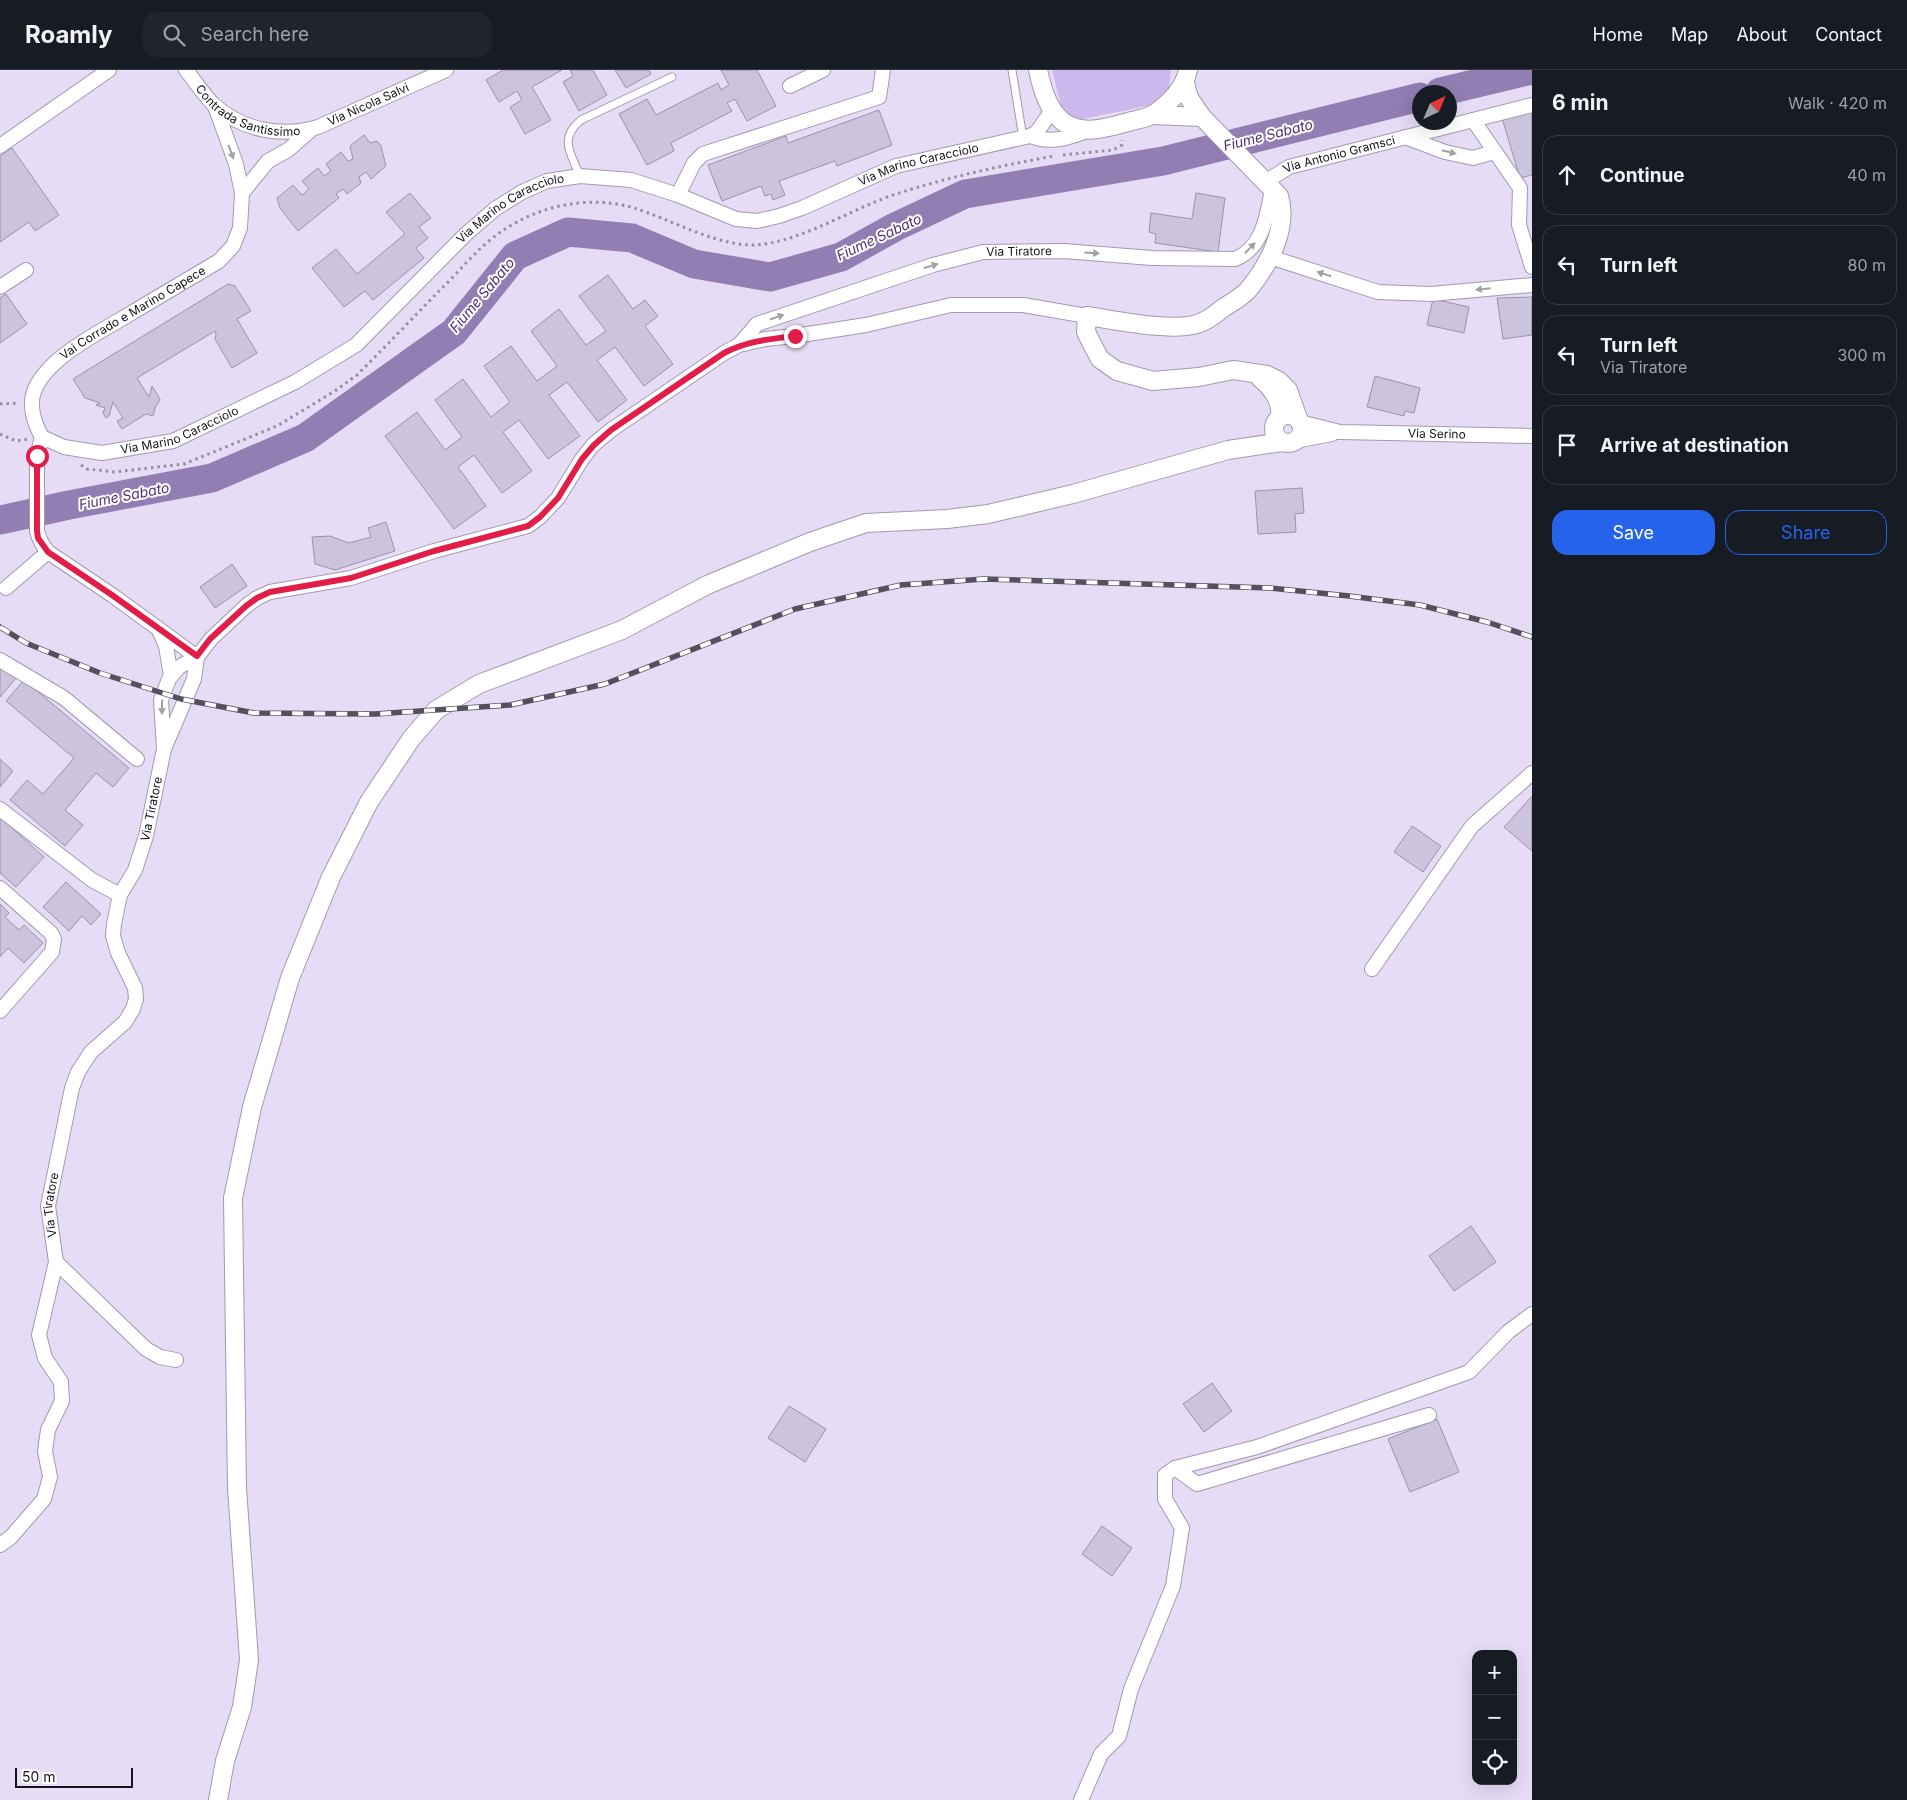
<!DOCTYPE html>
<html lang="en">
<head>
<meta charset="utf-8">
<style>
	:root { --surface:#171b24; --page:#20242c; --text:#f1f3f6; --muted:#9ea1a6; --line:#363941; --accent:#2563eb }
	body { margin:0; font-family:Inter,sans-serif; background:var(--page); color:var(--text) }
	.controls { position:absolute; right:15px; bottom:15px; display:grid; overflow:hidden; border-radius:10px; box-shadow:0 5px 20px #0002 }
	.controls button { width:45px; height:45px; display:grid; place-items:center; padding:0; border:0; border-bottom:1px solid var(--line); background:var(--surface); color:var(--text); font:25px sans-serif }
	.compass { position:absolute; left:1412px; top:15px; width:45px; height:45px; border-radius:50%; background:var(--surface); box-shadow:0 5px 20px #0002; rotate:44deg }
	.scale { position:absolute; left:15px; bottom:12px; width:118px; box-sizing:border-box; padding-left:5px; border:2px solid #15121a; border-top:0; font-size:14px; line-height:18px; white-space:nowrap; color:#15121a; -webkit-text-stroke:4px #fff; paint-order:stroke }
	.stop { position:absolute; width:15px; height:15px; margin:-11px; border:4px solid #e11d48; border-radius:50%; background:#fff }
	.stop.end { background:#e11d48; border-color:#fff; box-shadow:0 1px 5px #0008 }
	.list { margin:0; padding:0; list-style:none }
	h2 { display:flex; justify-content:space-between; align-items:center; height:65px; margin:0; padding:0 20px; font-size:21px }
	h2 small { font-size:16px; font-weight:400; color:var(--muted) }
	.list li { display:grid; grid-template-columns:32px 1fr auto; gap:15px; align-items:center; box-sizing:border-box; height:80px; margin:0 10px 10px; padding:0 10px; border:1px solid var(--line); border-radius:15px }
	.list b { display:block; font-size:19px; white-space:nowrap }
	.list p { margin:0; font-size:16px; white-space:nowrap; color:var(--muted) }
	.list em { font-size:16px; font-style:normal; color:var(--muted) }
	.actions { display:flex; gap:10px; padding:15px 20px }
	.actions a { flex:1; padding:11px 0; border:1px solid var(--accent); border-radius:15px; text-align:center; font-size:18px; color:var(--accent) }
	.actions .main { background:var(--accent); color:#fff }
	.icon { flex:none; width:28px; height:28px; fill:none; stroke:currentColor; stroke-width:2; stroke-linecap:round; stroke-linejoin:round }
	.map { position:relative; flex:none; width:1532px; height:1730px; overflow:hidden }
	header { display:flex; align-items:center; gap:30px; box-sizing:border-box; height:70px; padding:0 25px; background:var(--surface); border-bottom:1px solid var(--line) }
	header strong { font-size:24px }
	nav { display:flex; gap:28px; margin-inline-start:auto; font-size:18px }
	.search { width:350px; height:45px; background:var(--page); display:flex; align-items:center; gap:12px; box-sizing:border-box; padding:0 18px; border-radius:15px; color:var(--muted); font-size:19px }
	main { display:flex }
	aside { flex:1; background:var(--surface) }
	.map>svg:first-child { display:block }
</style>
</head>
<body>
<header>
<strong>Roamly</strong>
<div class="search"><svg class="icon" aria-label="search" viewBox="0 0 24 24"><circle cx="10" cy="10" r="6"/><path d="M15 15l6 6"/></svg>Search here</div>
<nav><a>Home</a><a>Map</a><a>About</a><a>Contact</a></nav>
</header>
<main>
<div class="map">
<svg width="1532" height="1730" viewBox="0 0 1532 1730">
	<rect width="100%" height="100%" fill="#e6dcf6"/>
	<path fill="#cdb8ee" d="M1052,0H1171L1169,19L1162,33L1073,51L1062,40Z"/>
	<g fill="none" stroke-linecap="round" stroke-linejoin="round">
		<g stroke="#937eb4" stroke-width="29">
			<path d="M1440,22L1532,0"/>
			<path d="M0,450L69,435L212,408L305,368L454,262L515,186L568,162L632,168L694,194L770,207L841,187L895,157L965,124L1163,91L1420,27"/>
		</g>
	</g>
	<g fill="#ccc3dc" stroke="#9c93aa">
		<path d="M503,0H562L532,17L551,50L525,64L510,37L522,30L517,21L499,32L486,10Z"/>
		<path d="M570,0H593L607,25L579,41L563,12L573,6Z"/>
		<path d="M615,0H649L651,4L626,18Z"/>
		<path d="M721,0H757L776,36L747,51L735,29L727,33L732,41L671,73L674,81L647,95L619,44L647,29L656,45L718,13L721,20L729,15Z"/>
		<path d="M1532,39V105L1520,108L1502,48Z"/>
		<path d="M879,40L892,75L837,96L835,91L779,111L785,125L773,130L771,124L765,126L761,116L722,131L708,95L786,66L788,73Z"/>
		<path d="M364,65L370,73L377,71L381,76L386,96L371,109L366,102L359,107L361,113L347,124L343,119L336,124L339,128L298,161L280,138L277,128L293,115L302,125L309,119L302,111L318,98L324,106L331,101L326,94L341,82L348,91L353,89L350,76Z"/>
		<path d="M12,78L59,145L35,161L29,152L0,172V86Z"/>
		<path d="M410,123L431,148L419,157L428,168L416,178L424,188L373,230L365,221L344,237L312,198L336,179L357,204L405,164L386,142Z"/>
		<path d="M1196,123L1225,128L1218,182L1155,173L1156,164L1149,162L1151,143L1192,149Z"/>
		<path d="M608,205L633,239L645,230L658,246L645,256L673,294L644,316L615,277L597,290L627,330L598,352L567,312L549,325L580,366L548,389L519,350L503,362L532,401L502,423L474,385L458,397L486,436L454,459L385,366L417,342L445,380L462,367L435,330L463,309L491,347L510,332L484,296L511,276L537,311L557,296L531,261L559,239L586,275L606,261L579,226Z"/>
		<path d="M228,214L235,216L251,241L237,249L257,283L232,298L215,269L216,264L215,261L137,308L149,327L152,316L160,329L158,334L156,335L153,346L146,344L122,359L117,351L123,348L113,332L109,346L106,348L103,343L105,338L96,335L100,333L85,328L73,309Z"/>
		<path d="M6,224L27,254L0,273V228Z"/>
		<path d="M1532,227V265L1503,269L1497,228Z"/>
		<path d="M1433,229L1469,237L1464,263L1427,255Z"/>
		<path d="M1375,306L1420,318L1414,343L1405,341L1404,346L1367,337Z"/>
		<path d="M1302,418L1304,443L1295,444L1296,462L1258,464L1255,421Z"/>
		<path d="M386,452L395,481L335,500L315,494L312,467L330,466L349,473L371,467L368,458Z"/>
		<path d="M232,494L247,516L215,538L200,517Z"/>
		<path d="M0,593L17,607L0,627Z"/>
		<path d="M24,610L129,698L113,717L96,703L65,740L83,755L65,776L10,730L27,710L43,724L74,688L6,631Z"/>
		<path d="M0,689L13,701L0,717Z"/>
		<path d="M1532,726V781L1504,757Z"/>
		<path d="M0,747L44,787L16,817L0,803Z"/>
		<path d="M1412,756L1441,776L1423,802L1394,782Z"/>
		<path d="M66,812L101,844L91,855L82,846L69,861L43,837Z"/>
		<path d="M0,834L9,843L5,847L19,860L24,855L43,873L24,893L8,878L0,887Z"/>
		<path d="M1471,1156L1496,1192L1454,1221L1429,1186Z"/>
		<path d="M1212,1313L1232,1341L1204,1362L1183,1334Z"/>
		<path d="M789,1336L826,1359L805,1392L768,1368Z"/>
		<path d="M1437,1349L1459,1402L1410,1422L1388,1369Z"/>
		<path d="M1102,1456L1132,1478L1112,1506L1082,1484Z"/>
	</g>
	<g fill="none" stroke-linecap="round" stroke-linejoin="round">
		<defs>
			<g id="service">
				<path d="M1012,0L1023,68"/>
				<path d="M580,106C571,83 558,69 581,50L672,7"/>
			</g>
			<g id="minor">
				<path id="s1" d="M186,0C195,11 203,24 213,34C241,60 281,68 318,57L446,0"/>
				<path d="M790,16L823,0"/>
				<path d="M215,36L236,94L242,123L268,91L288,80L312,59"/>
				<path d="M1473,50L1520,118L1519,155L1532,197"/>
				<path d="M1030,66C1051,74 1069,68 1089,60"/>
				<path d="M1405,67L1445,82L1473,88L1494,82"/>
				<path d="M0,76L109,0"/>
				<path id="s2" d="M1265,112L1289,97L1532,35"/>
				<path d="M678,125L694,93L703,84L879,27L883,0"/>
				<path d="M1270,187L1378,222L1431,224L1532,215"/>
				<path d="M0,217L26,200"/>
				<path id="s3" d="M739,275L757,254L933,195L983,182L1064,181L1152,188L1235,189C1263,178 1267,146 1272,119"/>
				<path id="s4" d="M1300,352L1340,362L1532,366"/>
				<path id="s5" d="M42,367L64,377L102,383L173,371L295,312L356,275L466,164L495,139L522,122L547,111L580,106L631,110L678,125L736,149L757,151L779,146L802,138L896,96L1030,66L1037,62L1052,40"/>
				<path id="s6" d="M42,367C34,353 28,334 35,319C50,285 103,261 133,242C162,225 190,208 219,191L233,176L240,158L242,123"/>
				<path d="M42,367L37,386V461C39,469 42,475 48,482L112,525L197,587"/>
				<path d="M1295,371L1332,364"/>
				<path d="M6,518L48,482"/>
				<path d="M158,558L166,576L171,606"/>
				<path d="M0,590L64,628L137,689"/>
				<path d="M164,679L161,630L169,609L179,597L197,587L211,569L246,536L257,528L270,522L351,508L434,481L528,456L540,447L558,428L582,389L593,375L611,360L724,283L739,275L765,269L795,266L866,255L951,235H1023L1087,246"/>
				<path d="M0,739L92,810L120,825"/>
				<path d="M0,818L51,863L54,869L52,882L0,941"/>
				<path d="M1372,899L1472,756L1532,703"/>
				<path d="M56,1192L146,1279L160,1287L176,1290"/>
				<path d="M1175,1398L1197,1414L1429,1345"/>
				<path id="s7" d="M0,1475L11,1467L44,1429L50,1407L45,1381L48,1360L62,1331L61,1312L45,1288L39,1265L56,1192L48,1136L72,1018L78,1002L91,982L125,952L133,939L136,929L135,918L118,883L113,866L114,854L120,825L135,800L146,766L164,679L194,609L197,587"/>
				<path d="M1081,1730L1101,1684L1119,1666L1131,1619L1173,1516L1182,1458L1165,1429V1405L1175,1398L1257,1377L1469,1302L1508,1262L1532,1244"/>
			</g>
			<g id="tertiary">
				<path d="M1038,0C1042,18 1047,38 1062,51C1082,67 1110,57 1132,51C1139,49 1148,48 1154,44C1170,33 1184,19 1188,0"/>
				<path d="M1185,13L1189,28L1202,47L1279,126C1289,158 1268,196 1248,220C1242,227 1231,233 1223,238C1215,245 1204,253 1193,255C1166,261 1116,250 1087,246L1086,262L1093,276L1100,289L1117,301L1153,311L1199,307L1233,300L1267,305L1279,311L1288,320L1299,351"/>
				<path d="M1152,45L1202,47"/>
				<path d="M1260,308C1273,319 1282,331 1280,348"/>
				<circle cx="1288" cy="359" r="14"/>
				<path d="M218,1730L225,1691L242,1637L249,1590L237,1418L233,1128L252,1037L290,908L331,807L369,732L411,669L436,640L479,614L622,560L707,515L810,472L866,453L947,449L988,444L1073,424L1228,380L1282,372"/>
			</g>
		</defs>
		<use href="#service" stroke="#a299b1" stroke-width="9"/>
		<use href="#minor" stroke="#a299b1" stroke-width="16"/>
		<use href="#tertiary" stroke="#a299b1" stroke-width="20"/>
		<g stroke="#948da0" stroke-width="3" stroke-dasharray="2.5 4" stroke-linecap="butt">
			<path d="M1063,85L1113,80L1122,75V70"/>
			<path d="M0,334L19,333"/>
			<path d="M0,364L16,371L28,369"/>
			<path d="M81,395L87,399L115,402L184,394L277,356L335,321L357,305C384,278 411,250 437,223C452,209 466,192 481,178C521,140 581,122 634,138C673,150 725,181 765,174C808,167 849,141 890,126C944,108 999,96 1054,86"/>
		</g>
		<use href="#service" stroke="#fff" stroke-width="7"/>
		<use href="#minor" stroke="#fff" stroke-width="14"/>
		<use href="#tertiary" stroke="#fff" stroke-width="18"/>
		<defs>
			<path id="rail" d="M0,557L26,573L100,603L181,629L254,643L375,644L510,635L605,614L795,539L901,515L984,509L1270,518L1349,526L1420,535L1487,552L1532,567"/>
		</defs>
		<use href="#rail" stroke="#55505d" stroke-width="5.5"/>
		<use href="#rail" stroke="#fff" stroke-width="4" stroke-dasharray="11" stroke-linecap="butt"/>
	</g>
	<defs><path id="oneway-solid" d="M-6-.8H1V-3.2L6.5 0L1 3.2V.8H-6Z" transform="scale(1.25)"/></defs>
	<g fill="#a1a0a3">
		<use href="#oneway-solid" transform="translate(231 82) rotate(70)"/>
		<use href="#oneway-solid" transform="translate(1449 82) rotate(14)"/>
		<use href="#oneway-solid" transform="translate(1250 178) rotate(-46)"/>
		<use href="#oneway-solid" transform="translate(1092 183) rotate(4)"/>
		<use href="#oneway-solid" transform="translate(931 196) rotate(-17)"/>
		<use href="#oneway-solid" transform="translate(1324 204) rotate(-162)"/>
		<use href="#oneway-solid" transform="translate(1483 219) rotate(174)"/>
		<use href="#oneway-solid" transform="translate(777 247) rotate(-19)"/>
		<use href="#oneway-solid" transform="translate(162 637) rotate(90)"/>
	</g>
	<g fill="none" stroke-linecap="round" stroke-linejoin="round">
		<path stroke="#e11d48" stroke-width="6" d="M37,386V461L38,468L48,482L112,525L197,586L210,569L246,536L257,528L270,522L351,508L434,481L528,456L540,447L558,428L582,389L594,375L611,360L724,283C747,271 770,269 795,266"/>
	</g>
	<g text-anchor="middle" stroke-width="4" stroke-linejoin="round" paint-order="stroke">
		<g font-size="12" fill="#15121a" stroke="#fff">
			<text dy="4" stroke="none"><textPath href="#s1" startOffset="211">Via Nicola Salvi</textPath></text>
			<text dy="4" stroke="none"><textPath href="#s1" startOffset="79">Contrada Santissimo</textPath></text>
			<text dy="4" stroke="none"><textPath href="#s2" startOffset="80">Via Antonio Gramsci</textPath></text>
			<text dy="4" stroke="none"><textPath href="#s5" startOffset="985">Via Marino Caracciolo</textPath></text>
			<text dy="4" stroke="none"><textPath href="#s5" startOffset="550">Via Marino Caracciolo</textPath></text>
			<text dy="4" stroke="none"><textPath href="#s3" startOffset="301">Via Tiratore</textPath></text>
			<text dy="4" stroke="none"><textPath href="#s6" startOffset="176">Vai Corrado e Marino Capece</textPath></text>
			<text dy="4" stroke="none"><textPath href="#s5" startOffset="144">Via Marino Caracciolo</textPath></text>
			<text dy="4" stroke="none"><textPath href="#s4" startOffset="138">Via Serino</textPath></text>
			<text dy="4" stroke="none"><textPath href="#s7" startOffset="804">Via Tiratore</textPath></text>
			<text dy="4" stroke="none"><textPath href="#s7" startOffset="371">Via Tiratore</textPath></text>
		</g>
		<g font-size="14" font-style="italic" fill="#4e2f73" stroke="#fff">
			<text transform="translate(1268 65) rotate(-14)" y="5">Fiume Sabato</text>
			<text transform="translate(879 167) rotate(-25)" y="5">Fiume Sabato</text>
			<text transform="translate(482 225) rotate(-50)" y="5">Fiume Sabato</text>
			<text transform="translate(124 426) rotate(-11)" y="5">Fiume Sabato</text>
		</g>
	</g>
</svg>
<div class="controls">
<button>+</button>
<button>−</button>
<button><svg class="icon" aria-label="locate" viewBox="0 0 24 24"><circle cx="12" cy="12" r="6"/><path d="M12 2v4M12 18v4M2 12h4M18 12h4"/></svg></button>
</div>
<svg class="compass" viewBox="-18 -18 36 36"><path d="M0-13l5 13h-10z" fill="#e53935"/><path d="M0 13l5-13h-10z" fill="#9ea1a6"/></svg>
<div class="scale">50 m</div>
<div class="stop" style="left:37px;top:386px"></div>
<div class="stop end" style="left:795px;top:266px"></div>
</div>
<aside>
<h2>6 min<small>Walk · 420 m</small></h2>
<ul class="list">
<li><svg class="icon" aria-label="ahead" viewBox="0 0 24 24"><path d="M12 20V5M6 11l6-6 6 6"/></svg><div><b>Continue</b></div><em>40 m</em></li>
<li><svg class="icon" aria-label="left" viewBox="0 0 24 24"><path d="M17 20v-9H6M10 6l-5 5 5 5"/></svg><div><b>Turn left</b></div><em>80 m</em></li>
<li><svg class="icon" aria-label="left" viewBox="0 0 24 24"><path d="M17 20v-9H6M10 6l-5 5 5 5"/></svg><div><b>Turn left</b><p>Via Tiratore</p></div><em>300 m</em></li>
<li><svg class="icon" aria-label="arrive" viewBox="0 0 24 24"><path d="M6 21V4h12l-3 4 3 4H6"/></svg><div><b>Arrive at destination</b></div></li>
</ul>
<div class="actions"><a class="main">Save</a><a>Share</a></div>
</aside>
</main>
</body>
</html>
